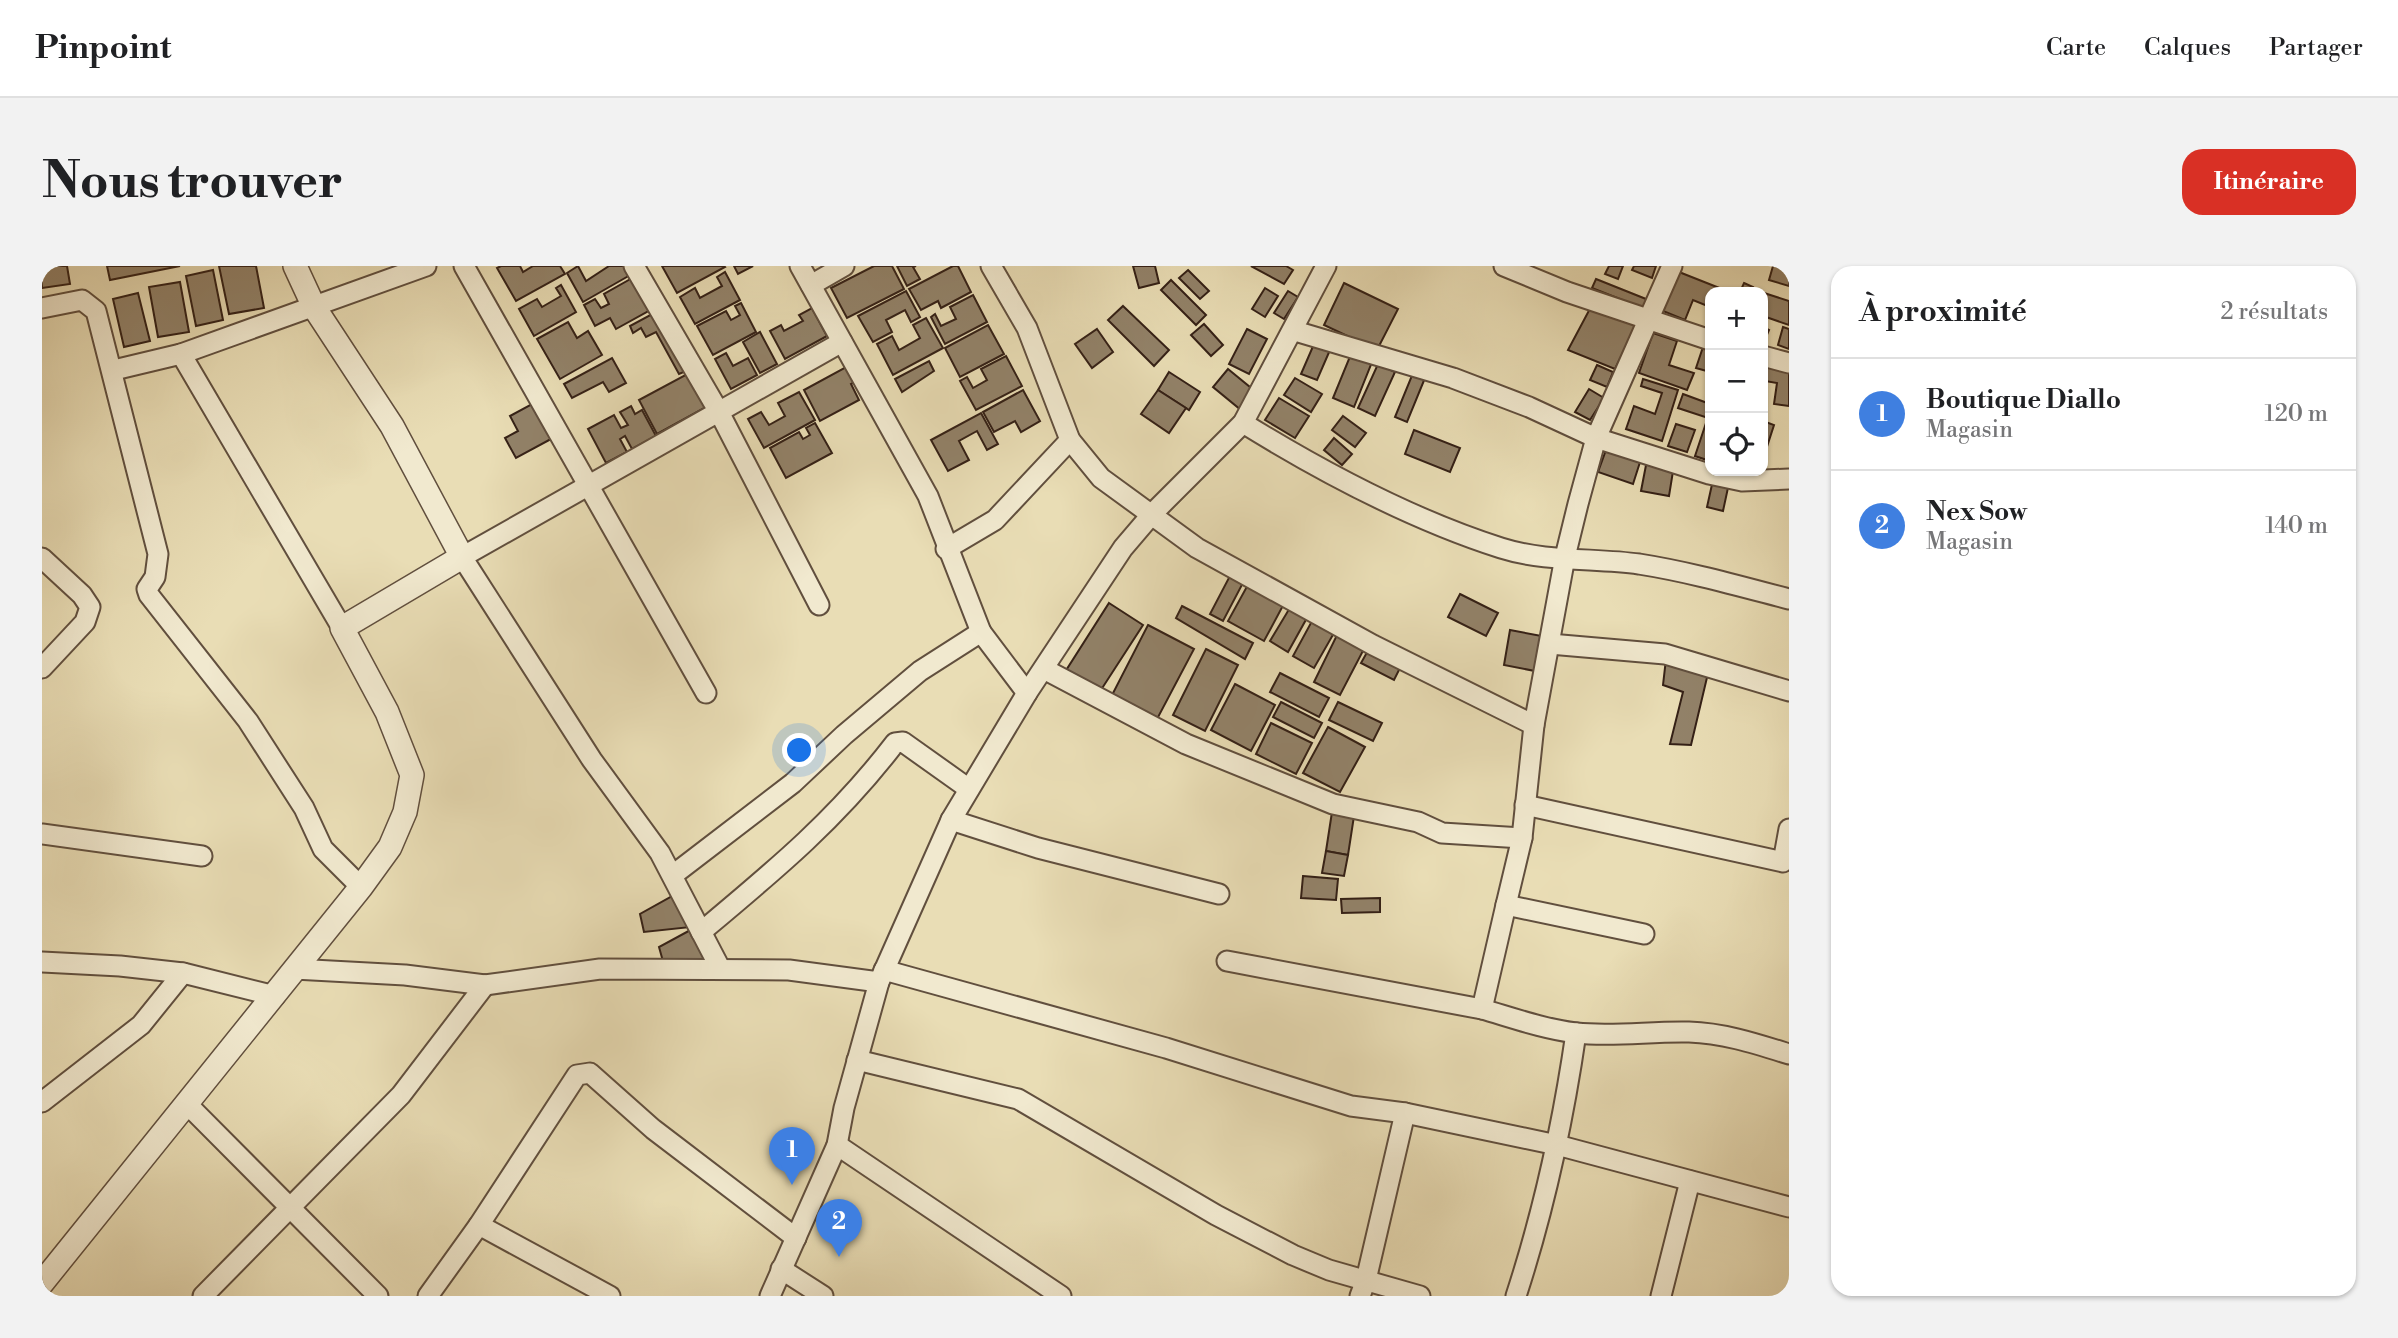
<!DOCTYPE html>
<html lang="fr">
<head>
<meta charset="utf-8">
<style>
	:root { --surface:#fff; --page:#f2f2f2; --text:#202124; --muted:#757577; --line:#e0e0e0; --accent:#d93025 }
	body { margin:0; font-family:"Libre Bodoni",serif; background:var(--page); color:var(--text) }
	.controls { position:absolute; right:21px; top:21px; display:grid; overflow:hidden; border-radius:14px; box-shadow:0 2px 5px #0004 }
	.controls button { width:63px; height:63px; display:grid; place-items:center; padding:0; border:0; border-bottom:2px solid var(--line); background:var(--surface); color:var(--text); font:35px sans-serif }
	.you { position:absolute; left:758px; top:485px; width:24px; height:24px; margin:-18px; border:5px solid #fff; border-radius:50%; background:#1a73e8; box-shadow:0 0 0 10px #1a73e833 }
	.badge { display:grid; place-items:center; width:46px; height:46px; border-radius:50%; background:var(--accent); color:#fff; font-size:23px; font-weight:700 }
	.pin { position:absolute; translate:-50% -58px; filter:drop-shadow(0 2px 4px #0008) }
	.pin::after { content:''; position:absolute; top:37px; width:24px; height:21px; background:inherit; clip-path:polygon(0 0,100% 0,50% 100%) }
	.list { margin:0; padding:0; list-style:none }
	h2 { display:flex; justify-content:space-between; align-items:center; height:91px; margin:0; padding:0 28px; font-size:30px }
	h2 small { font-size:23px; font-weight:400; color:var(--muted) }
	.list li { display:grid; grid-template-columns:46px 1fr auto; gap:21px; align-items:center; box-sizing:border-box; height:112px; padding:0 28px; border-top:2px solid var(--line) }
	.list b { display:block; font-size:26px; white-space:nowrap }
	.list p { margin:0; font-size:23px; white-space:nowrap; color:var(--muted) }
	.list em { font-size:23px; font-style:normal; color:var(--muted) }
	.icon { flex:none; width:38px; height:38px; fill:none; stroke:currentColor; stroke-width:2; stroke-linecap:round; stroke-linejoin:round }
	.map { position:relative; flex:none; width:1747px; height:1030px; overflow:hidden; border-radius:21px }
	header { display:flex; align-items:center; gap:42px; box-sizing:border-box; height:98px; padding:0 35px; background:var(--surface); border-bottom:2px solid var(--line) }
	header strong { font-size:33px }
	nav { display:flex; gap:38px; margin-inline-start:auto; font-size:24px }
	.intro { display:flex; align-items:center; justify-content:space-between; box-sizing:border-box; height:168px; padding:0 42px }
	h1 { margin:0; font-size:49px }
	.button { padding:18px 32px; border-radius:21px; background:var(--accent); color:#fff; font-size:24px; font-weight:700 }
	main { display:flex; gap:42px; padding:0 42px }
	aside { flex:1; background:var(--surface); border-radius:21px; box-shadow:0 2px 5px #0004 }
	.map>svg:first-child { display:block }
</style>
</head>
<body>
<header>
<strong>Pinpoint</strong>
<nav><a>Carte</a><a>Calques</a><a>Partager</a></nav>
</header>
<div class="intro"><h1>Nous trouver</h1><a class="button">Itinéraire</a></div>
<main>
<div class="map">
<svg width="1747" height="1030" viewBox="0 0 1747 1030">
	<rect width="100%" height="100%" fill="#e9ddb5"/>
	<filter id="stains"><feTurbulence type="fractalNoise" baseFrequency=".00286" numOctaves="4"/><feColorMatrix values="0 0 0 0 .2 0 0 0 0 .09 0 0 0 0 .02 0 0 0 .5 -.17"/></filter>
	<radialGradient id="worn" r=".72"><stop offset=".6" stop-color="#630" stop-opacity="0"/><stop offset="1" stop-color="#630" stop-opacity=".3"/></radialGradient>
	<g fill="#928269" stroke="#342016" stroke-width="2">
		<path d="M0,0H25L28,18L0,22Z"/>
		<path d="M65,0H138L68,14Z"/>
		<path d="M177,0H214L222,42L187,48Z"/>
		<path d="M459,0H478L481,6L491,0H518L523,8L474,35L455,2Z"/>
		<path d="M536,0L544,15L567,0H585L590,8L541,36L525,7Z"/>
		<path d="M620,0H682L683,1L635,27Z"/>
		<path d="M692,0H711L696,8Z"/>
		<path d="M832,0H850L862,23L805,52L789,22Z"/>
		<path d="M855,0H874L871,1L878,13L865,20Z"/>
		<path d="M911,0H916L929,26L899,42L896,35L879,44L867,23Z"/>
		<path d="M1091,0H1113L1117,17L1097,22Z"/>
		<path d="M1209,0H1244L1251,4L1242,18Z"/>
		<path d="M1567,0H1581L1576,13L1563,8Z"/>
		<path d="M1592,0H1614L1610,12L1590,4Z"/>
		<path d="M1731,0H1747V20L1727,14Z"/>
		<path d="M171,4L181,54L154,60L144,10Z"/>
		<path d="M1146,4L1167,25L1158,33L1137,12Z"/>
		<path d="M683,6L698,34L653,58L638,31L653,22L658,32L680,20L675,11Z"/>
		<path d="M1637,6L1685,25L1668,26V41L1651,34L1643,54L1621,45Z"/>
		<path d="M592,11L610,43L574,63L568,52L553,60L542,39L553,33L559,42L567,38L562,28Z"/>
		<path d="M1554,13L1609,35L1608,45L1550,22Z"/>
		<path d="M1129,14L1164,49L1154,59L1119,24Z"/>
		<path d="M138,16L147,66L116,71L107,21Z"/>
		<path d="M1302,17L1356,43L1335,84L1282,59Z"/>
		<path d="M1702,17L1711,21L1709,26H1698Z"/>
		<path d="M519,19L534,46L492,70L477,43L495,33L500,41L519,30L514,22Z"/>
		<path d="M1223,22L1236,30L1223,51L1210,43Z"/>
		<path d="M864,25L878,51L869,56L863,44L844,54L850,66L831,76L816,50Z"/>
		<path d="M1246,25L1256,31L1242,53L1232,47Z"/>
		<path d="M1719,26L1747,35V59L1721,50Z"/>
		<path d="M96,27L108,75L82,81L71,33Z"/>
		<path d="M931,29L945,56L903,78L889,51L893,48L899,60L914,53L908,41Z"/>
		<path d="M699,37L714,66L671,89L655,60L684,45L689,54L698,49L693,40Z"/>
		<path d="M1551,37L1596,56L1573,103L1526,84Z"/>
		<path d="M1081,40L1127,84L1112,100L1066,54Z"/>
		<path d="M770,42L785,70L743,93L728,65L739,59L742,65L761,55L757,49Z"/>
		<path d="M612,47L644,105L637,108L614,66L604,71L599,62L591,67L588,60Z"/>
		<path d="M884,52L901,82L851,109L835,78L850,70L857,84L878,72L871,59Z"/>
		<path d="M526,56L535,72L546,65L560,89L518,113L495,73Z"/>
		<path d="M1162,58L1181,79L1169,90L1149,69Z"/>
		<path d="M946,59L962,88L918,111L903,82Z"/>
		<path d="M1721,61L1727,64L1721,78Z"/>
		<path d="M1741,61L1747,63V83L1736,79Z"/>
		<path d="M1055,63L1071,86L1050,102L1033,78Z"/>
		<path d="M1205,63L1225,73L1207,108L1187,98Z"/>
		<path d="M718,66L735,98L718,107L701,76Z"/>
		<path d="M1611,67L1635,75L1627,99L1652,107L1645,124L1597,107Z"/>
		<path d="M1272,78L1288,84L1275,114L1259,108Z"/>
		<path d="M1662,78L1668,80V106L1654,102Z"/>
		<path d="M684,87L691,100L706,92L715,109L689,123L673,93Z"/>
		<path d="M1309,88L1330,96L1312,141L1291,132Z"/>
		<path d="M964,90L980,120L934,144L918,115L925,111L931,122L945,114L939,103Z"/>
		<path d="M570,92L584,117L567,126L561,116L530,132L522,118Z"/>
		<path d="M887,95L892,105L860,126L853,113Z"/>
		<path d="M1725,97L1747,100V140L1732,138L1735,117L1723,115Z"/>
		<path d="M1336,98L1353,106L1333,150L1316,142Z"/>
		<path d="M1555,99L1571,106L1565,121L1548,114Z"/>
		<path d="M806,100L815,115L809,118L817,134L778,155L762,124Z"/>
		<path d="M1186,103L1214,126L1199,144L1171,121Z"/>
		<path d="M649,106L668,139L615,168L597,134Z"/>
		<path d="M1127,106L1158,126L1147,144L1116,124Z"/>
		<path d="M1371,107L1383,112L1365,156L1353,151Z"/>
		<path d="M1253,112L1280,128L1269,146L1242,129Z"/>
		<path d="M1601,113L1636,124L1620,175L1584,163L1592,140L1613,148L1620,127L1599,120Z"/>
		<path d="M1547,123L1562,132L1548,154L1533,146Z"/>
		<path d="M981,124L998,155L979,166L973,155L952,166L941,146Z"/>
		<path d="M1116,124L1144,142L1127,167L1099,148Z"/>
		<path d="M757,126L773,154L722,182L706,153L719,146L727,159L743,150L736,137Z"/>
		<path d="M1641,128L1668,138L1666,152L1636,142Z"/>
		<path d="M1237,132L1267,150L1253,172L1223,154Z"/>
		<path d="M490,138L509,173L474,192L463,172L476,165L468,150Z"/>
		<path d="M589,140L593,148L600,144L614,170L590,183L583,170L578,173L585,186L564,197L546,163L572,149L579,162L586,159L578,146Z"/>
		<path d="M1668,145V195L1653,190Z"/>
		<path d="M939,147L956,178L945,184L935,165L917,175L927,194L906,205L889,174Z"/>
		<path d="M1301,150L1324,167L1313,181L1290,164Z"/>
		<path d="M1721,155L1732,159L1721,193Z"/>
		<path d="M773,157L790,187L744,212L728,182L757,166L761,173L768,169L764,162Z"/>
		<path d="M1634,158L1653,164L1645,186L1626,180Z"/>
		<path d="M1372,164L1418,182L1408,206L1363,188Z"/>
		<path d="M1292,172L1310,188L1300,199L1282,184Z"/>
		<path d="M1564,184L1599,193L1591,218L1556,206Z"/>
		<path d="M1605,194L1632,199L1627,230L1599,225Z"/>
		<path d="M1671,214L1687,217L1681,245L1665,241Z"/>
		<path d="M1190,306L1203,313L1181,355L1168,348Z"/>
		<path d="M1208,315L1244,334L1222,375L1186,355Z"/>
		<path d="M1418,328L1456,347L1444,370L1406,351Z"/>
		<path d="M1067,337L1101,359L1057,427L1023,406Z"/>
		<path d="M1140,340L1211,377L1203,393L1134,352Z"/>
		<path d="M1249,340L1266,350L1246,386L1228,375Z"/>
		<path d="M1270,355L1292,367L1272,402L1251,390Z"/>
		<path d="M1106,359L1152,383L1114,455L1069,431Z"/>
		<path d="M1468,364L1505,371L1498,406L1462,399Z"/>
		<path d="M1296,367L1323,381L1298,429L1272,416Z"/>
		<path d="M1328,381L1360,398L1352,414L1319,397Z"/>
		<path d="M1164,383L1196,399L1163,465L1131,449Z"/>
		<path d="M1624,393L1667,403L1649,479L1628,478L1641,426L1621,419Z"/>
		<path d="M1238,407L1287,432L1277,451L1228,426Z"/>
		<path d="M1193,418L1233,439L1209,485L1169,464Z"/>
		<path d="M1239,436L1280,457L1272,472L1231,451Z"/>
		<path d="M1296,436L1340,457L1331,475L1287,454Z"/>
		<path d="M1229,457L1270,477L1254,508L1214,488Z"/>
		<path d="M1286,461L1323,481L1298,526L1261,507Z"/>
		<path d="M1290,546L1312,550L1306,589L1284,585Z"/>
		<path d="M1284,585L1306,589L1302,610L1280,607Z"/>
		<path d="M1261,610L1296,613L1294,634L1259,632Z"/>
		<path d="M634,628L649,661L602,666L598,648Z"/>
		<path d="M1338,632V646L1300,647L1299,633Z"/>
		<path d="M654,661L669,694L622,699L617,681Z"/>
	</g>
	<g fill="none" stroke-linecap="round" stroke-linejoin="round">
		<defs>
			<g id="minor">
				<path d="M422,0L664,427"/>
				<path d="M592,0L677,146L777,339"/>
				<path d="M758,0L886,230L939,366"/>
				<path d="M949,0L985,62L1028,174L1059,212L1155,282L1331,379L1492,459"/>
				<path d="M1462,0L1525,26L1668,74"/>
				<path d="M769,19L802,0"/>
				<path d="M0,42L40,34L54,45L116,288L113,311L105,323L107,329L206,455L262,542L281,583L319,621"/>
				<path d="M1253,65L1411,112L1487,141L1554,172L1667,208L1700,215L1747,213"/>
				<path d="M139,88L300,362"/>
				<path d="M1721,90L1747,97"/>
				<path d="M72,104L139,88L384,0"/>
				<path d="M1201,157C1282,207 1368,253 1459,282C1503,296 1552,292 1597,298C1648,306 1697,320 1747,333"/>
				<path d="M904,283L953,254L1028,174"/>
				<path d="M0,292L40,329L48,341L43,356L0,402"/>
				<path d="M1508,378L1623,388L1747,425"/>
				<path d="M1002,403L1144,478L1291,538L1376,556L1400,567L1480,572"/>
				<path d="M1483,539L1741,596L1747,563"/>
				<path d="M909,554L996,582L1177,628"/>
				<path d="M0,568L160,590"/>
				<path d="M631,609L751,517L802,469L878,405L939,366L985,427"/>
				<path d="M659,666C732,605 794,554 853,477L861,476L927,523"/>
				<path d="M1602,668L1464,639L1480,572L1492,459L1523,291L1536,238L1554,172L1630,0"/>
				<path d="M1185,695L1440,743L1464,639"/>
				<path d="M0,696L78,700L141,707L233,730"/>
				<path d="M678,702L618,587L550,494L420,291L800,76"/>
				<path d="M252,703L363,709L443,719L558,703L747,704L837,716"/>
				<path d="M842,704L1124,782L1309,840L1363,847L1515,879L1747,941"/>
				<path d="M1440,743C1471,752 1502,763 1534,767C1572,771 1609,765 1647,766C1682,767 1715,778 1747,788"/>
				<path d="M815,794L976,833L1174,949L1251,989L1287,1004L1378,1030"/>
				<path d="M0,836L99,759L141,707"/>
				<path d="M144,837L336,1030"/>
				<path d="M795,879L1019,1030"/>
				<path d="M437,959L568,1030"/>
				<path d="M739,1003L781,1030"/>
				<path d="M161,1030L359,829L443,719"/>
				<path d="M386,1030L437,959L535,809L548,807L611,863L754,972"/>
				<path d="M728,1030L795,879L802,842L837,716L909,554L985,427L1081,282L1110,248L1201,157L1284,0"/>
				<path d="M1318,1030L1324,1014L1363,847"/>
				<path d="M1474,1030C1502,944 1521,857 1534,767"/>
				<path d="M1619,1030L1648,915"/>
			</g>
			<path id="tertiary" d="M0,1017L319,621L348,581L363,546L370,509L345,446L300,362L420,291L350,160L272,41L253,0"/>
		</defs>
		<use href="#minor" stroke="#614f3e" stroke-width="23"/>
		<use href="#tertiary" stroke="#614f3e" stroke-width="26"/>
		<use href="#minor" stroke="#f1e9cf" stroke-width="19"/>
		<use href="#tertiary" stroke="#f1e9cf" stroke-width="23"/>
	</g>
	<rect width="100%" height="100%" filter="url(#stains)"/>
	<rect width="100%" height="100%" fill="url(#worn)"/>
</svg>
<div class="controls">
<button>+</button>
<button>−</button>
<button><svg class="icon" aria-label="locate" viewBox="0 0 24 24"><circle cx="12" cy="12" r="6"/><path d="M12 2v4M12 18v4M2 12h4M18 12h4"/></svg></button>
</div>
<div class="you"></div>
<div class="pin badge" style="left:750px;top:919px;background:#3f7fe0">1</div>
<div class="pin badge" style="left:797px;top:991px;background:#3f7fe0">2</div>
</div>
<aside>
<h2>À proximité<small>2 résultats</small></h2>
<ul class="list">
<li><span class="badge" style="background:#3f7fe0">1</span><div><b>Boutique Diallo</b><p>Magasin</p></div><em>120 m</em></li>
<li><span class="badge" style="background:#3f7fe0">2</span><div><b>Nex Sow</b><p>Magasin</p></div><em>140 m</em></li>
</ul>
</aside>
</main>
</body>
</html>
